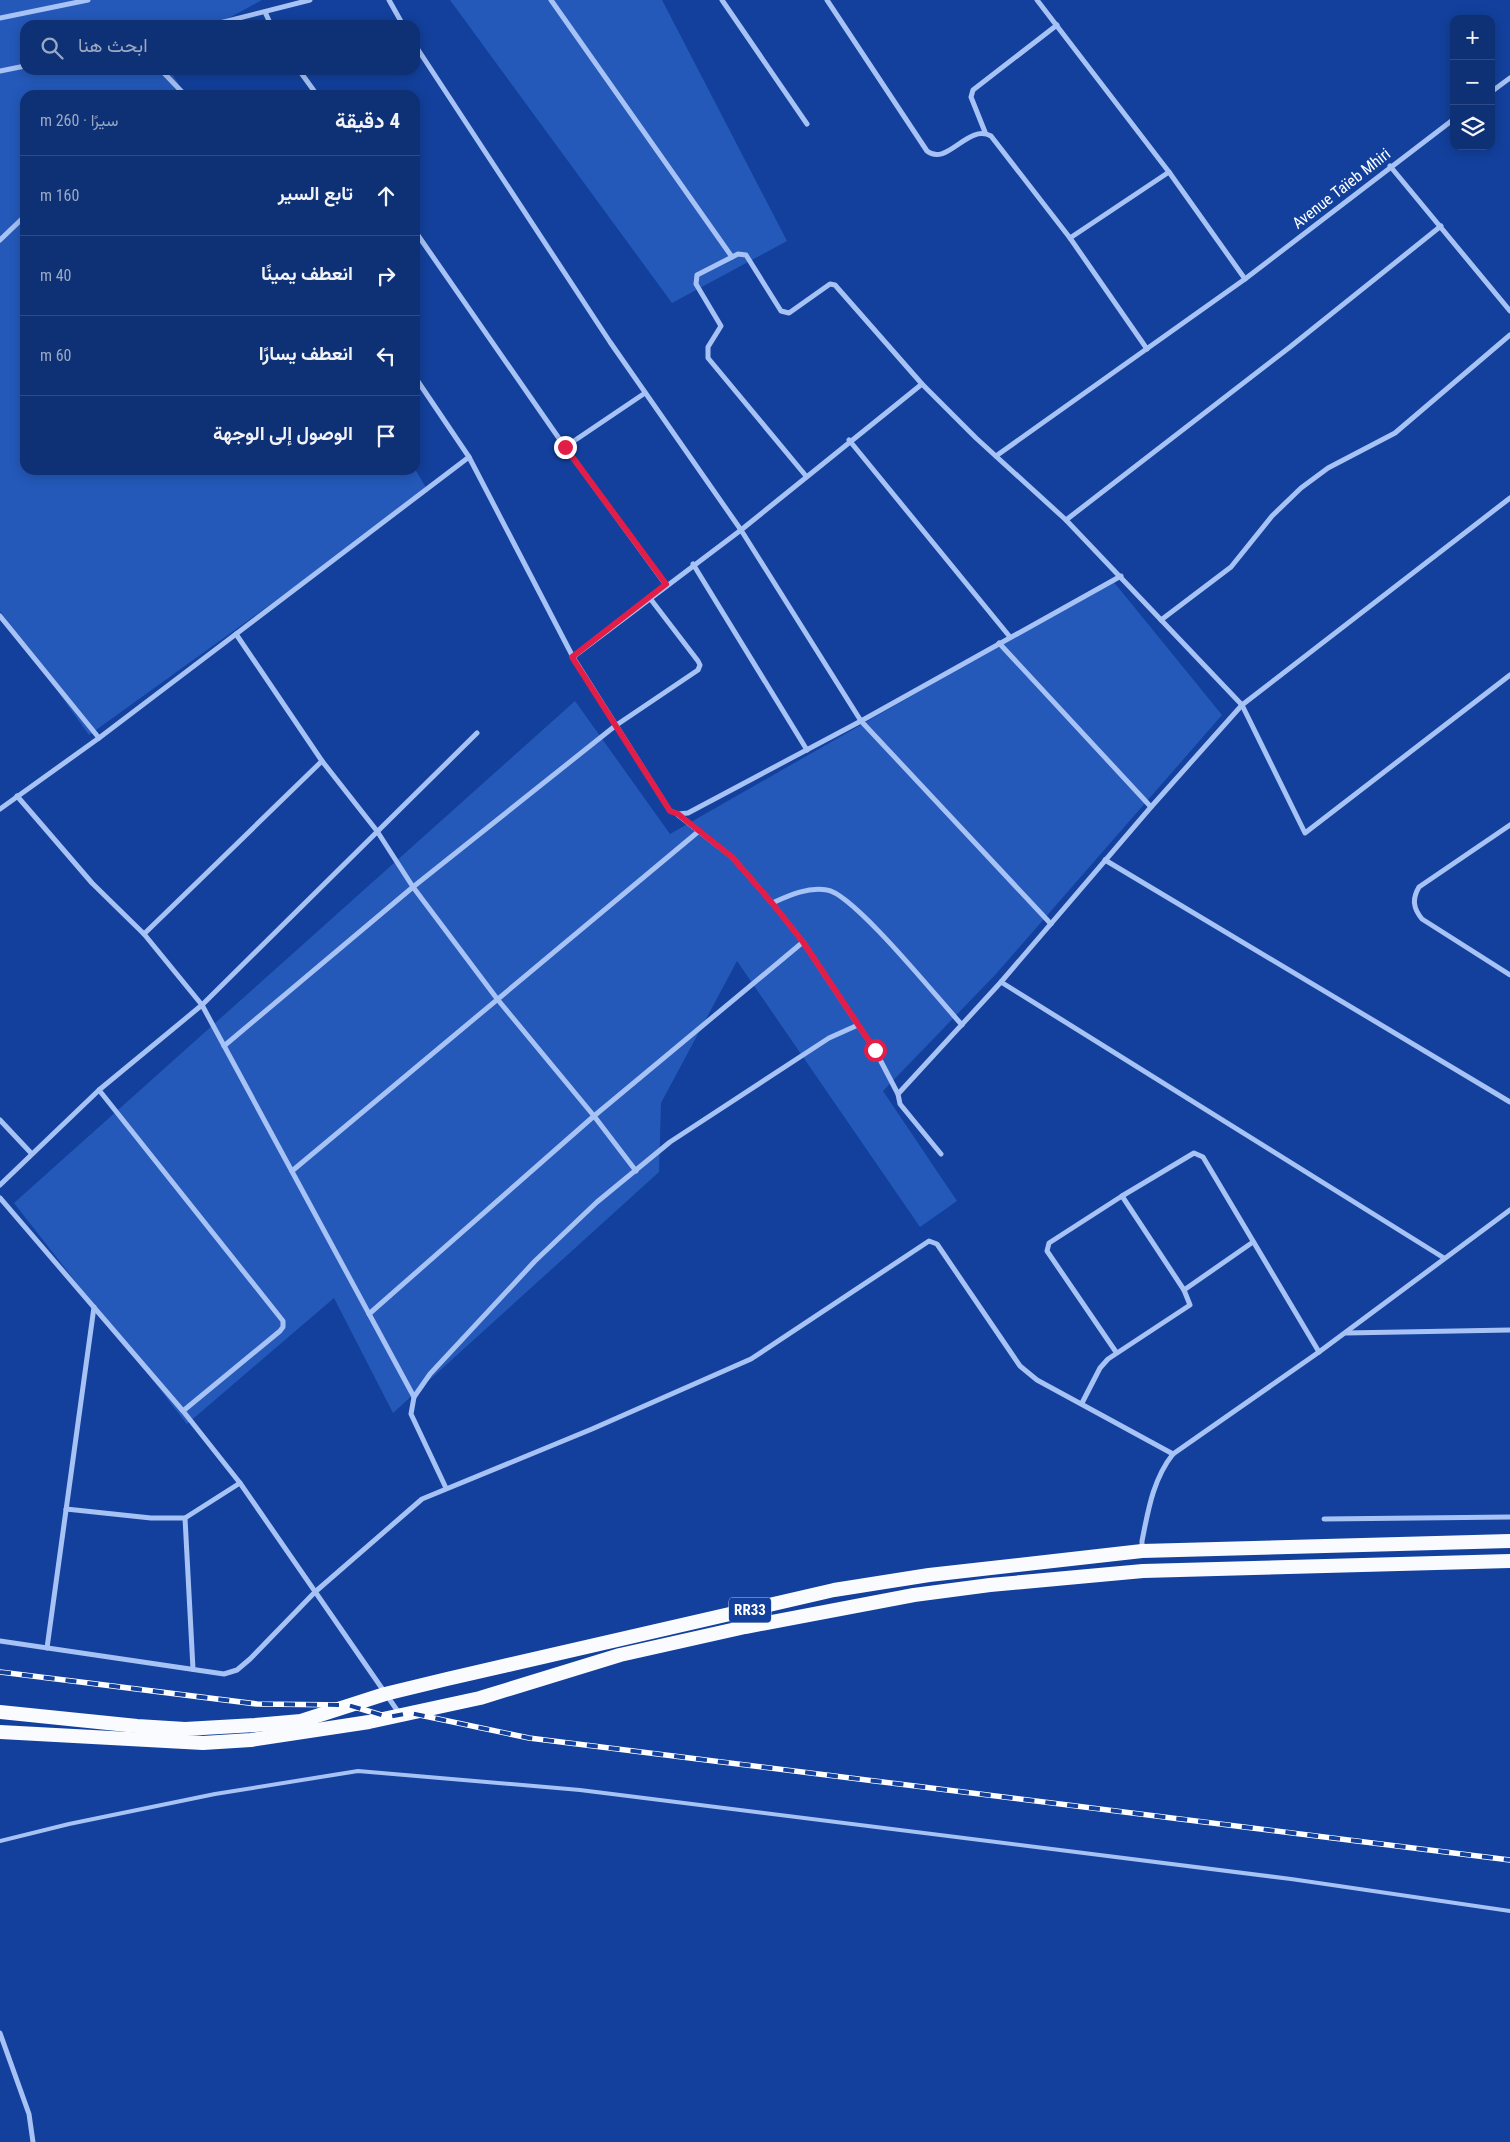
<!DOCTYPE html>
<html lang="ar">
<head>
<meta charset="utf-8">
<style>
	:root { --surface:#0e3075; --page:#1c3c7d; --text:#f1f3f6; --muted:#9ba9c5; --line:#2e4b87 }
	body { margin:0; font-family:"Roboto Condensed",Vazirmatn,sans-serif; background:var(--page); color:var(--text); direction:rtl }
	.controls { position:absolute; right:15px; top:15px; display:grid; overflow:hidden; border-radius:10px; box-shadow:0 2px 12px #0003 }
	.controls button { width:45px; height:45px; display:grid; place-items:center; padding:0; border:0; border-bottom:1px solid var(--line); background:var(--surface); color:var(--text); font:25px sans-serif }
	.stop { position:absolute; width:15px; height:15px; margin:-11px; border:4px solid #e11d48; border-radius:50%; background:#fff }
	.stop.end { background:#e11d48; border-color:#fff; box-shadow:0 1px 5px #0008 }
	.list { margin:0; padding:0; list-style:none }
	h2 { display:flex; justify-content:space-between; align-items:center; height:65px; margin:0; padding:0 20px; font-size:21px }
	h2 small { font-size:16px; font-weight:400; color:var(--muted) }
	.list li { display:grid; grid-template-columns:32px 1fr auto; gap:15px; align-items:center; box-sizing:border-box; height:80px; padding:0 20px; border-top:1px solid var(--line) }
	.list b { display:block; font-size:19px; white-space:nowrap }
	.list em { font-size:16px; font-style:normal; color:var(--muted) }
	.icon { flex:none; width:28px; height:28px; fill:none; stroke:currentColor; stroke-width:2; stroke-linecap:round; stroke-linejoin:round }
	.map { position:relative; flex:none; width:1510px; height:2142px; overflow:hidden; direction:ltr }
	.search { position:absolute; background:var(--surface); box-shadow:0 2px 12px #0003; left:20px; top:20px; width:400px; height:55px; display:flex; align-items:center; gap:12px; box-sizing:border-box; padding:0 18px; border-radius:15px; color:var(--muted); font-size:19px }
	.panel { position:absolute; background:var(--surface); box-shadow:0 2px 12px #0003; left:20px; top:90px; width:400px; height:385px; border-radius:15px; direction:rtl }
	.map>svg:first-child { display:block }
</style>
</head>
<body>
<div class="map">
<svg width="1510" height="2142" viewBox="0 0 1510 2142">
	<rect width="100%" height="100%" fill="#12409c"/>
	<g fill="#2459ba">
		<path d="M0,0H262L216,25H25V70H170L185,95H25V470L415,469L428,491L89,735L0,611Z"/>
		<path d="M450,0H662L787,241L672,303Z"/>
		<path d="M1113,581L1222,715L995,975L883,1091L957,1201L920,1227L737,961L661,1103L659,1172L393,1413L334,1298L187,1424L14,1203L575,701L670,834Z"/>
	</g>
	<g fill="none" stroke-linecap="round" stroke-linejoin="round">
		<path stroke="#a7c2f4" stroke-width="4" d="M0,1841L69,1824L215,1794L358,1771L580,1790L1291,1879L1510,1911"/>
		<g stroke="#a7c2f4" stroke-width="5">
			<path d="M389,0L403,25"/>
			<path d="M551,0L732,257"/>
			<path d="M722,0L807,124"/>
			<path d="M827,0L927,151C947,167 968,123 991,136L1070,238L1147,349"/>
			<path d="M1037,0L1169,172L1245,279"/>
			<path d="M265,12L271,25"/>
			<path d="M0,18L88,0"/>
			<path d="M212,25L310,0"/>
			<path d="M415,45L610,342L741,530L861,721L1051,924"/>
			<path d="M161,70L185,95"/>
			<path d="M299,70L317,95"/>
			<path d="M0,71L25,66"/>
			<path d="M1491,92L1510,78"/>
			<path d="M985,132L971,97L973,90L1057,25"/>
			<path d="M1390,166L1510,311"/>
			<path d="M415,231L565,447L666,585"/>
			<path d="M1070,238L1169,172"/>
			<path d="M0,240L25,216"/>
			<path d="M415,377L469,457L573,657L670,811L678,814L688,813L861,721L1121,576"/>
			<path d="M849,440L1010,637"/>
			<path d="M565,447L645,393"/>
			<path d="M996,456L1245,279L1454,119"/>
			<path d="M806,476L708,358V347L721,326L696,284L697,275L738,254L746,255L781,311L789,313L830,284L835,285L922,384L976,438L1066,520L1242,705L1305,833L1510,675"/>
			<path d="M1066,520L1290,347L1441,226"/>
			<path d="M693,564L807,750"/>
			<path d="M0,616L99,738"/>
			<path d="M1161,620L1231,567L1272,516L1301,488L1328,468L1395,433L1510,335"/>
			<path d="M999,643L1151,807"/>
			<path d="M573,657L741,530L922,384"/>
			<path d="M322,761L377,831L413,887L498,1000L594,1116L636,1171"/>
			<path d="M17,796L92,883L144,934L202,1005L414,1397"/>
			<path d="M0,809L99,738L469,457"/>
			<path d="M678,815L732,857L772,903L803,942L858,1025"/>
			<path d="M1510,825L1419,887C1412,899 1413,908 1422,919L1510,975"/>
			<path d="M1105,860L1510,1102"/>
			<path d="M772,903C790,895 807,887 827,890C853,893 939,1000 962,1025"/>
			<path d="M144,934L322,761L236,634"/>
			<path d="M1001,982L1444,1258"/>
			<path d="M224,1046L413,887L615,726L698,670L700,665L698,661L649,597"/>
			<path d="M99,1090L283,1321V1327L280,1331L183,1411"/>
			<path d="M0,1120L31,1153"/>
			<path d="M941,1154L900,1104L898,1094L1001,982L1151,807L1242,705L1510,498"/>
			<path d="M292,1171L699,831"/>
			<path d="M0,1185L99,1090L202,1005L477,733"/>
			<path d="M1122,1196L1194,1153L1203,1157L1319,1352"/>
			<path d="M0,1198L183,1411L240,1483L399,1713"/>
			<path d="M1184,1290L1253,1242"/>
			<path d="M369,1314L594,1116L803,942"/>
			<path d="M1346,1333L1510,1330"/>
			<path d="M1082,1403L1100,1368L1108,1359L1190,1305L1184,1290L1122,1196L1049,1243L1047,1251L1116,1352"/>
			<path d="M446,1488L411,1414L414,1397L430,1374L535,1261L597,1202L670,1142L829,1038L858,1025L875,1050L898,1094"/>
			<path d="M66,1509L151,1518H185L240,1483"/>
			<path d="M185,1518L193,1669"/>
			<path d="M1324,1519L1510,1517"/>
			<path d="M1142,1550V1541C1148,1511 1153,1479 1173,1454L1319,1352L1510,1210"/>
			<path d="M0,1641L224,1674L237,1670L250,1659L315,1592L422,1499L592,1429L751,1359L929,1241L937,1244L1020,1366L1037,1380L1173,1454"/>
			<path d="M47,1648L94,1307"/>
			<path d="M0,2033L29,2114L33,2142"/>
		</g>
		<g stroke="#fafbff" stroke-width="14">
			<path d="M0,1712L137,1726L185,1729L255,1725L301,1721L385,1694L447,1679L834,1590L929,1575L1142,1551L1510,1541"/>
			<path d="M0,1732L203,1743L251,1740L369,1722L480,1698L620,1655L745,1627L914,1595L990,1585L1143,1571L1510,1561"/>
		</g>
		<defs>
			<path id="rail" d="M0,1672L257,1704L348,1705L388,1717L410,1713L529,1738L1510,1860"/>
		</defs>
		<use href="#rail" stroke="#fff" stroke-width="5.5"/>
		<use href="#rail" stroke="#12409c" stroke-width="4" stroke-dasharray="11" stroke-linecap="butt"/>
	</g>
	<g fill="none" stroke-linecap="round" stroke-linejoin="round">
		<path stroke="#e11d48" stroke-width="6" d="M565,447L666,584L572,657L670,811L678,814L732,857L772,903L803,942L875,1050"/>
	</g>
	<g text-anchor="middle" stroke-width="4.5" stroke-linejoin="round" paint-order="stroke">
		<rect fill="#12409c" stroke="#b8c6e1" stroke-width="1" x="729" y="1597.5" width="42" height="25" rx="4"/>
		<g font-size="15" font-weight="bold" fill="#fff">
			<text x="750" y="1615">RR33</text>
		</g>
		<g font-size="16" fill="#fff" stroke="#12409c">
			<text transform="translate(1341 188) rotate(-38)" y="6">Avenue Taïeb Mhiri</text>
		</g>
	</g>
</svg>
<div class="controls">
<button>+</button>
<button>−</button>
<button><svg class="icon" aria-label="layers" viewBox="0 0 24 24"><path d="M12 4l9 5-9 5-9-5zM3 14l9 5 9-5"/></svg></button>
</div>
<div class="stop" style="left:875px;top:1050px"></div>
<div class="stop end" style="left:565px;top:447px"></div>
<div class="search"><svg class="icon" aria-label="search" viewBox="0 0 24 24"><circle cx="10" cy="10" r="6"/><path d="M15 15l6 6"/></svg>ابحث هنا</div>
<section class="panel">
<h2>4 دقيقة<small>سيرًا · 260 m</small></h2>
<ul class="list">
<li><svg class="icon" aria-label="ahead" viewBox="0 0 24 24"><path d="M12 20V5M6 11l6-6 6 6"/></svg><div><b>تابع السير</b></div><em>160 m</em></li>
<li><svg class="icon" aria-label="right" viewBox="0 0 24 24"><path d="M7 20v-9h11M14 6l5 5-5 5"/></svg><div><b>انعطف يمينًا</b></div><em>40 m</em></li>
<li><svg class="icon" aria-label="left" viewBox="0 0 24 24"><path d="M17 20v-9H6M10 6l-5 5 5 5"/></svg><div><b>انعطف يسارًا</b></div><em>60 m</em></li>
<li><svg class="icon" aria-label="arrive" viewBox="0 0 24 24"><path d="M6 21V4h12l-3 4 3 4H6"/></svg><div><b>الوصول إلى الوجهة</b></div></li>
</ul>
</section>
</div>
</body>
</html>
